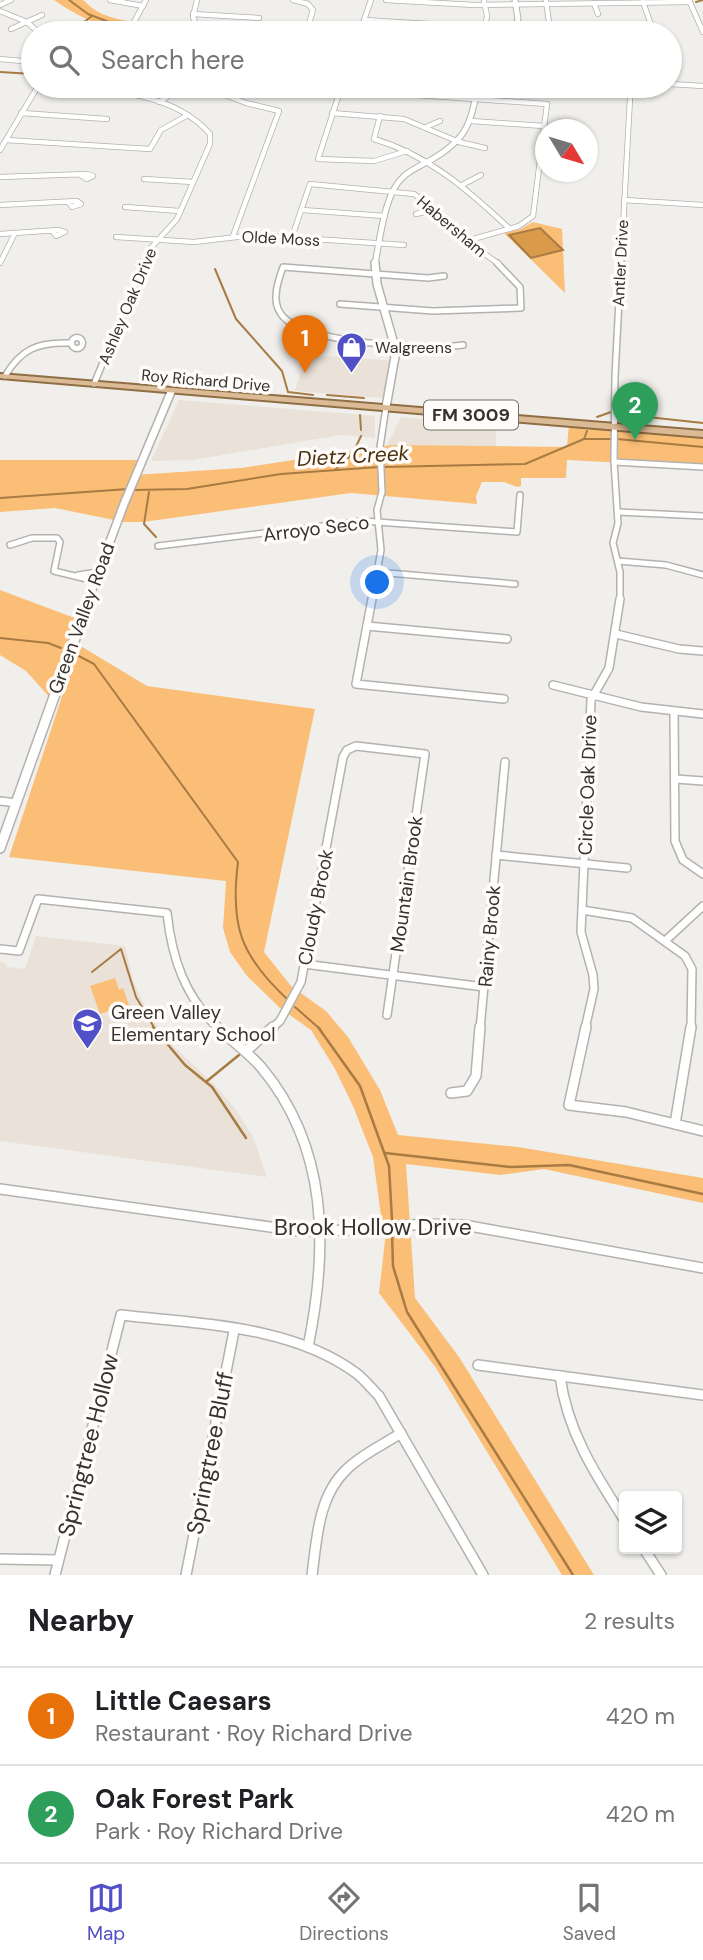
<!DOCTYPE html>
<html lang="en">
<head>
<meta charset="utf-8">
<style>
	:root { --surface:#fff; --page:#f6f6f6; --text:#202124; --muted:#757577; --line:#e0e0e0; --accent:#5250c7 }
	body { margin:0; font-family:"DM Sans",sans-serif; background:var(--page); color:var(--text) }
	.controls { position:absolute; right:21px; bottom:21px; display:grid; overflow:hidden; border-radius:7px; box-shadow:0 2px 5px #0004 }
	.controls button { width:63px; height:63px; display:grid; place-items:center; padding:0; border:0; border-bottom:2px solid var(--line); background:var(--surface); color:var(--text); font:35px sans-serif }
	.compass { position:absolute; left:535px; top:119px; width:63px; height:63px; border-radius:50%; background:var(--surface); box-shadow:0 2px 5px #0004; rotate:128deg }
	.you { position:absolute; left:378px; top:583px; width:24px; height:24px; margin:-18px; border:5px solid #fff; border-radius:50%; background:#1a73e8; box-shadow:0 0 0 10px #1a73e833 }
	.badge { display:grid; place-items:center; width:46px; height:46px; border-radius:50%; background:var(--accent); color:#fff; font-size:23px; font-weight:700 }
	.pin { position:absolute; translate:-50% -58px; filter:drop-shadow(0 2px 4px #0008) }
	.pin::after { content:''; position:absolute; top:37px; width:24px; height:21px; background:inherit; clip-path:polygon(0 0,100% 0,50% 100%) }
	.list { margin:0; padding:0; list-style:none }
	h2 { display:flex; justify-content:space-between; align-items:center; height:91px; margin:0; padding:0 28px; font-size:30px }
	h2 small { font-size:23px; font-weight:400; color:var(--muted) }
	.list li { display:grid; grid-template-columns:46px 1fr auto; gap:21px; align-items:center; box-sizing:border-box; height:98px; padding:0 28px; border-top:2px solid var(--line) }
	.list b { display:block; font-size:26px; white-space:nowrap }
	.list p { margin:0; font-size:23px; white-space:nowrap; color:var(--muted) }
	.list em { font-size:23px; font-style:normal; color:var(--muted) }
	.icon { flex:none; width:38px; height:38px; fill:none; stroke:currentColor; stroke-width:2; stroke-linecap:round; stroke-linejoin:round }
	.map { position:relative; flex:none; width:703px; height:1575px; overflow:hidden }
	.search { position:absolute; background:var(--surface); box-shadow:0 2px 5px #0004; left:21px; right:21px; top:21px; height:77px; display:flex; align-items:center; gap:18px; box-sizing:border-box; padding:0 24px; border-radius:38px; color:var(--muted); font-size:26px }
	.sheet { height:287px; background:var(--surface) }
	nav { display:flex; justify-content:space-around; align-items:center; box-sizing:border-box; height:98px; border-top:2px solid var(--line); background:var(--surface); font-size:19px; color:var(--muted) }
	nav a { display:grid; justify-items:center; gap:4px }
	nav .on { color:var(--accent) }
	.map>svg:first-child { display:block }
</style>
</head>
<body>
<div class="map">
<svg width="703" height="1575" viewBox="0 0 703 1575">
	<rect width="100%" height="100%" fill="#f1efeb"/>
	<g fill="#eae1d8">
		<path d="M329,356L393,361L382,398L295,391L305,358Z"/>
		<path d="M179,400L375,416V438L341,435L193,460L151,461Z"/>
		<path d="M401,417L496,427V446H387Z"/>
		<path d="M36,936L125,946L133,980L147,1011L170,1043L213,1083L237,1111L253,1137L267,1177L0,1141V962L5,963L7,967L25,969Z"/>
	</g>
	<g fill="#fabe77">
		<path d="M54,0H83C104,22 131,21 159,25L161,21L195,23L200,33C141,33 105,36 54,0Z"/>
		<path d="M533,222L562,229L565,293L504,233L521,229Z"/>
		<path d="M569,423L703,434V467L567,460L566,478H521V486L517,487L504,482H482L476,496L477,504L351,493L143,522H124L55,508L0,512V460H137L134,475L241,468L392,445L567,447Z"/>
		<path d="M0,590L80,620L52,700L26,671L0,655Z"/>
		<path d="M79,645L147,686L315,709L264,952L291,986L326,1011L348,1037L380,1090L398,1135L518,1147L703,1178V1203L544,1169L500,1175L406,1164L415,1298L459,1357L594,1575H562L436,1368L379,1293L386,1232L381,1216L373,1157L353,1106L335,1069L311,1030L280,1008L247,976L230,952L223,928L226,881L9,857Z"/>
		<path d="M115,978L119,990L123,988L129,1005L100,1014L90,986Z"/>
	</g>
	<path fill="#d99a4b" stroke="#a87b43" stroke-width="2" d="M540,228L563,250L531,258L509,235Z"/>
	<g fill="none" stroke-linecap="round" stroke-linejoin="round">
		<g stroke="#a87b43" stroke-width="2">
			<path d="M69,0L88,14L127,29"/>
			<path d="M696,2L703,0"/>
			<path d="M79,26L92,16"/>
			<path d="M133,30L144,33"/>
			<path d="M0,72L33,74"/>
			<path d="M215,269L236,319L282,371L288,392L313,395"/>
			<path d="M327,395L364,398"/>
			<path d="M620,414L703,423"/>
			<path d="M360,415L361,430"/>
			<path d="M597,417L611,412"/>
			<path d="M584,439L587,431"/>
			<path d="M617,439L703,447"/>
			<path d="M384,467L525,464L584,439H611"/>
			<path d="M335,470L353,453L361,436"/>
			<path d="M134,490L187,489L281,474L379,467"/>
			<path d="M149,492L144,524L156,537"/>
			<path d="M0,498L128,489"/>
			<path d="M0,638L48,643L61,648"/>
			<path d="M73,653L94,664L238,862C230,925 240,955 287,999"/>
			<path d="M92,972L121,949L136,997L155,1029"/>
			<path d="M295,1007L320,1029"/>
		</g>
		<g stroke="#a87b43" stroke-width="2.5">
			<path d="M153,1027L185,1065L212,1087L246,1138"/>
			<path d="M318,1027L360,1086L389,1166L392,1220"/>
			<path d="M207,1081L239,1055"/>
			<path d="M385,1153L511,1167L569,1165L703,1194"/>
			<path d="M392,1233L393,1266L407,1312L573,1575"/>
		</g>
		<defs>
			<g id="minor-far3">
				<path d="M110,0L143,6"/>
				<path d="M197,0L193,17L200,33"/>
				<path d="M293,0L308,4L313,10L306,33"/>
				<path d="M371,0L364,20L429,24"/>
				<path d="M386,0L474,5L690,2"/>
				<path d="M689,0L703,32"/>
				<path d="M484,1L487,16L485,26"/>
				<path d="M546,1L549,22L546,33"/>
				<path d="M643,2L654,33"/>
				<path d="M594,3L598,14"/>
				<path d="M0,5L11,0"/>
				<path d="M0,11L27,22L39,33"/>
				<path d="M193,14L259,18"/>
				<path d="M308,28L383,33"/>
				<path d="M11,29L42,15"/>
				<path d="M67,33L76,30"/>
				<path d="M128,33L146,0"/>
				<path d="M0,59L33,62"/>
				<path d="M670,84L703,86"/>
				<path d="M202,86L246,103L279,111L233,236"/>
				<path d="M287,86L547,104L533,216L519,226L466,241"/>
				<path d="M37,87C95,90 169,87 210,134V144L177,219L149,250L143,264"/>
				<path d="M340,91L318,159L374,161L407,151"/>
				<path d="M159,102L184,86"/>
				<path d="M21,113L107,119"/>
				<path d="M332,113L404,119L459,142L485,148"/>
				<path d="M380,116L374,139C429,155 469,191 510,229"/>
				<path d="M471,121L544,126"/>
				<path d="M426,127L440,121"/>
				<path d="M6,140L150,149L161,130L188,115"/>
				<path d="M0,150L38,86"/>
				<path d="M0,177L87,174L93,176L87,179L82,176"/>
				<path d="M144,179L193,182"/>
				<path d="M462,185L481,175"/>
				<path d="M624,200L703,205"/>
				<path d="M0,205L77,201L81,204L72,207L69,203"/>
				<path d="M125,207L180,211"/>
				<path d="M302,210L385,216"/>
				<path d="M416,214L434,210"/>
				<path d="M0,234L58,230L65,232L56,236L53,232"/>
				<path d="M116,237L194,242L254,235L404,245"/>
				<path d="M292,237L310,184L414,194L427,203L462,238L499,264"/>
				<path d="M0,263L15,233"/>
				<path d="M621,264L630,98"/>
			</g>
			<g id="minor-far2">
				<path d="M444,276L428,278L283,267C278,281 271,301 281,314C301,344 428,350 463,345"/>
				<path d="M340,304L433,311L521,308L520,287L497,263"/>
				<circle cx="77" cy="343" r="5.5"/>
				<path d="M5,376C21,349 38,342 69,343"/>
				<path d="M94,384L144,263"/>
				<path d="M614,462L703,467"/>
				<path d="M618,512L703,516"/>
				<path d="M10,545L32,538H57L60,542L54,571L95,581"/>
				<path d="M158,546L363,521L517,532L520,495"/>
				<path d="M618,561L666,565L703,575"/>
				<path d="M377,572L515,584"/>
				<path d="M78,575L98,572"/>
				<path d="M372,600L381,550L377,510L382,492L380,447L386,407"/>
				<path d="M620,600V572L613,543L618,523L614,462L615,376L621,263"/>
			</g>
			<g id="minor-far1">
				<path d="M372,599L356,684L504,699"/>
				<path d="M367,626L507,639"/>
				<path d="M616,634L679,649L703,651"/>
				<path d="M553,685L641,707L703,714"/>
				<path d="M674,711L675,841L683,860L703,874"/>
				<path d="M676,779L703,781"/>
				<path d="M0,801L17,803"/>
				<path d="M496,855L627,868"/>
				<path d="M582,910L632,918L685,956L692,969L691,1029"/>
				<path d="M665,941L703,906"/>
				<path d="M0,949L19,951L38,899L167,913C172,959 185,997 219,1029"/>
				<path d="M304,964L484,987"/>
				<path d="M271,1029L280,1021L301,982L343,757L347,750L356,746L425,754L387,1015"/>
				<path d="M480,1029L505,762"/>
				<path d="M585,1029L594,989L593,975L581,932L591,700L609,668L620,599"/>
			</g>
			<g id="minor">
				<path d="M217,1027C232,1041 248,1052 261,1067C329,1148 328,1249 308,1347"/>
				<path d="M586,1027L569,1105L626,1112L703,1131"/>
				<path d="M246,1051L273,1027"/>
				<path d="M451,1093L467,1091L476,1076L480,1027"/>
				<path d="M675,1124L691,1027"/>
				<path d="M0,1189L299,1231L356,1230L424,1224L464,1225L703,1268"/>
				<path d="M478,1365L703,1395"/>
				<path d="M560,1376C567,1431 595,1474 624,1519"/>
				<path d="M644,1549L661,1575"/>
				<path d="M0,1559L58,1560"/>
				<path d="M55,1575L121,1315C198,1324 291,1325 356,1373C364,1379 372,1389 379,1396L483,1575"/>
				<path d="M186,1575L234,1331"/>
				<path d="M312,1575C317,1538 318,1496 347,1469C362,1454 383,1445 401,1433"/>
			</g>
			<g id="tertiary-far2">
				<path d="M513,33L518,19L515,0"/>
				<path d="M375,264C380,240 384,194 403,177C410,170 422,165 431,160C467,139 470,125 478,86"/>
			</g>
			<g id="tertiary-far1">
				<path d="M375,263L377,284L396,351L386,407"/>
				<path d="M88,600L124,504L171,392"/>
			</g>
			<path id="tertiary" d="M0,848L89,599"/>
			<path id="primary" d="M0,374L703,431V437L0,378Z"/>
		</defs>
		<use href="#minor-far3" stroke="#b4b1ae" stroke-width="6"/>
		<use href="#minor-far2" stroke="#b4b1ae" stroke-width="8"/>
		<use href="#minor-far1" stroke="#b4b1ae" stroke-width="10"/>
		<use href="#minor" stroke="#b4b1ae" stroke-width="12"/>
		<use href="#tertiary-far2" stroke="#b4b1ae" stroke-width="7"/>
		<use href="#tertiary-far1" stroke="#b4b1ae" stroke-width="10"/>
		<use href="#tertiary" stroke="#b4b1ae" stroke-width="12"/>
		<use href="#primary" stroke="#906e45" stroke-width="4"/>
		<use href="#minor-far3" stroke="#fff" stroke-width="4.5"/>
		<use href="#minor-far2" stroke="#fff" stroke-width="5"/>
		<use href="#minor-far1" stroke="#fff" stroke-width="7"/>
		<use href="#minor" stroke="#fff" stroke-width="9"/>
		<use href="#tertiary-far2" stroke="#fff" stroke-width="5"/>
		<use href="#tertiary-far1" stroke="#fff" stroke-width="7"/>
		<use href="#tertiary" stroke="#fff" stroke-width="9"/>
		<use href="#primary" fill="#dabb96" fill-rule="evenodd"/>
	</g>
	<defs>
		<symbol id="shop-pin" viewBox="-11 -11 22 30"><path d="M0 17L-7.5 6A9.5 9.5 0 1 1 7.5 6Z" fill="#5250c7" stroke="#fffcf9"/><path d="M-5-2.5h2.3a2.7 3.5 0 0 1 5.4 0H5L5.5 6h-11ZM-1.5-2.5h3a1.5 2.3 0 0 0-3 0Z" fill="#fff"/></symbol>
		<symbol id="school-pin" viewBox="-11 -11 22 30"><path d="M0 17L-7.5 6A9.5 9.5 0 1 1 7.5 6Z" fill="#5250c7" stroke="#fffcf9"/><path d="M0-5L7-2L0 1L-7-2ZM-4 1L0 2.5L4 1V4Q0 6-4 4Z" fill="#fff"/></symbol>
	</defs>
	<g fill-rule="evenodd">
		<use href="#shop-pin" x="334" y="330" width="35" height="47"/>
		<use href="#school-pin" x="70" y="1006" width="35" height="47"/>
	</g>
	<g text-anchor="middle" stroke-width="7" stroke-linejoin="round" paint-order="stroke">
		<g font-size="16" fill="#343331" stroke="#fffcf9">
			<text transform="translate(452 226) rotate(40)" y="6">Habersham</text>
			<text transform="translate(281 238) rotate(3)" y="6">Olde Moss</text>
			<text transform="translate(620 263) rotate(-87)" y="6">Antler Drive</text>
			<text transform="translate(127 306) rotate(-67)" y="6">Ashley Oak Drive</text>
			<text transform="translate(206 380) rotate(5)" y="6">Roy Richard Drive</text>
		</g>
		<g font-size="16" fill="#343331" stroke="#fffcf9" text-anchor="start">
			<text x="375" y="353">Walgreens</text>
		</g>
		<rect fill="#fffcf9" stroke="#716f6d" stroke-width="2" x="424" y="400.5" width="94" height="29" rx="5"/>
		<g font-size="18" font-weight="bold" fill="#343331">
			<text x="471" y="421">FM 3009</text>
		</g>
		<g font-size="19" fill="#343331" stroke="#fffcf9">
			<text transform="translate(316 528) rotate(-7)" y="7">Arroyo Seco</text>
			<text transform="translate(81 618) rotate(-70)" y="7">Green Valley Road</text>
			<text transform="translate(587 785) rotate(-88)" y="7">Circle Oak Drive</text>
			<text transform="translate(406 884) rotate(-82)" y="7">Mountain Brook</text>
			<text transform="translate(315 907) rotate(-79)" y="7">Cloudy Brook</text>
			<text transform="translate(489 936) rotate(-85)" y="7">Rainy Brook</text>
		</g>
		<g font-size="19" fill="#343331" stroke="#fffcf9" text-anchor="start">
			<text x="111" y="1019">Green Valley<tspan x="111" dy="22">Elementary School</tspan></text>
		</g>
		<g font-size="21" font-style="italic" fill="#492f0d" stroke="#fffcf9">
			<text transform="translate(353 456) rotate(-3)" y="7">Dietz Creek</text>
		</g>
		<g font-size="23" fill="#343331" stroke="#fffcf9">
			<text x="373" y="1235">Brook Hollow Drive</text>
			<text transform="translate(88 1445) rotate(-76)" y="8">Springtree Hollow</text>
			<text transform="translate(210 1453) rotate(-79)" y="8">Springtree Bluff</text>
		</g>
	</g>
</svg>
<div class="controls">
<button><svg class="icon" aria-label="layers" viewBox="0 0 24 24"><path d="M12 4l9 5-9 5-9-5zM3 14l9 5 9-5"/></svg></button>
</div>
<svg class="compass" viewBox="-18 -18 36 36"><path d="M0-13l5 13h-10z" fill="#e53935"/><path d="M0 13l5-13h-10z" fill="#757577"/></svg>
<div class="you"></div>
<div class="pin badge" style="left:305px;top:373px;background:#e8710a">1</div>
<div class="pin badge" style="left:635px;top:440px;background:#2e9e5b">2</div>
<div class="search"><svg class="icon" aria-label="search" viewBox="0 0 24 24"><circle cx="10" cy="10" r="6"/><path d="M15 15l6 6"/></svg>Search here</div>
</div>
<section class="sheet">
<h2>Nearby<small>2 results</small></h2>
<ul class="list">
<li><span class="badge" style="background:#e8710a">1</span><div><b>Little Caesars</b><p>Restaurant · Roy Richard Drive</p></div><em>420 m</em></li>
<li><span class="badge" style="background:#2e9e5b">2</span><div><b>Oak Forest Park</b><p>Park · Roy Richard Drive</p></div><em>420 m</em></li>
</ul>
</section>
<nav>
<a class="on"><svg class="icon" aria-label="map" viewBox="0 0 24 24"><path d="M3 6l6-2 6 2 6-2v14l-6 2-6-2-6 2zM9 4v14M15 6v14"/></svg>Map</a>
<a><svg class="icon" aria-label="directions" viewBox="0 0 24 24"><path d="M12 3l9 9-9 9-9-9zM9 14v-3h6M13 9l2 2-2 2"/></svg>Directions</a>
<a><svg class="icon" aria-label="saved" viewBox="0 0 24 24"><path d="M7 4h10v16l-5-4-5 4z"/></svg>Saved</a>
</nav>
</body>
</html>
